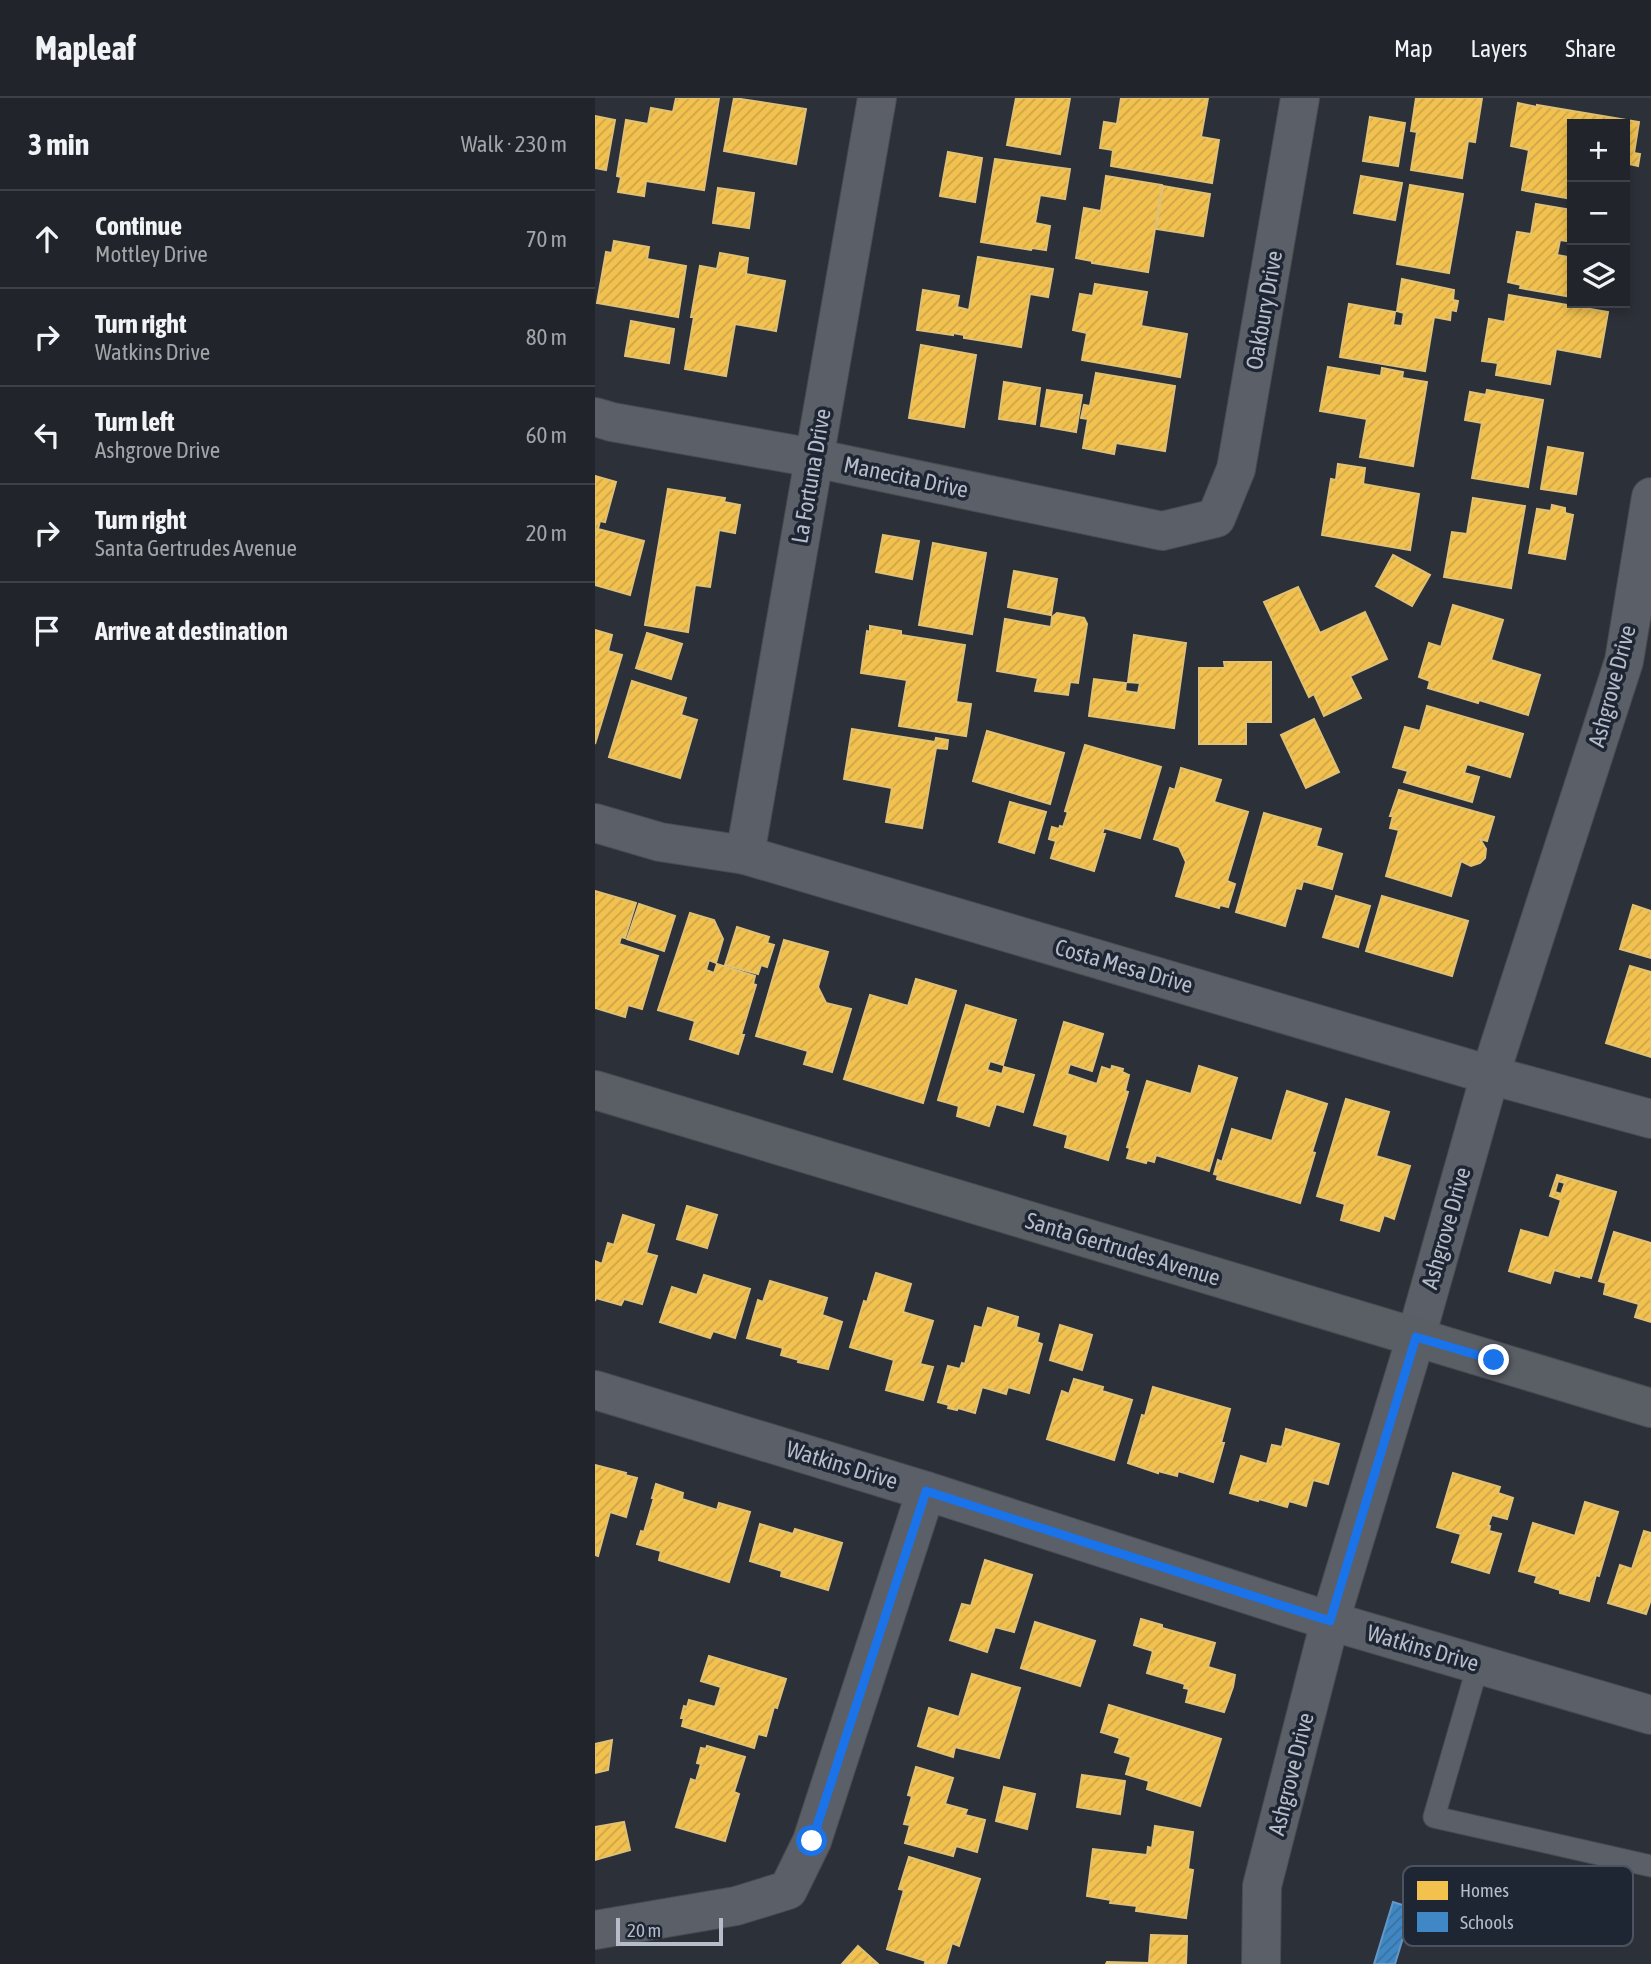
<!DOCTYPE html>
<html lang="en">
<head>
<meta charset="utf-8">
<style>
	:root { --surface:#21242a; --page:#2d3036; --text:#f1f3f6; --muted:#a2a4a8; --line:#3e4147 }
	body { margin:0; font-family:"Asap Condensed",sans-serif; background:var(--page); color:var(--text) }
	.controls { position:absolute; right:21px; top:21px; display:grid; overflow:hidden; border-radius:0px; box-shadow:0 4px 10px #0003 }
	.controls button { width:63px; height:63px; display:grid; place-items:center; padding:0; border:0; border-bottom:2px solid var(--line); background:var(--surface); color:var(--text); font:35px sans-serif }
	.scale { position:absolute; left:21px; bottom:18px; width:107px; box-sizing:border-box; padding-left:7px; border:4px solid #b6bcc9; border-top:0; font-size:19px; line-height:24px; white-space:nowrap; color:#b6bcc9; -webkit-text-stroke:5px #1f2633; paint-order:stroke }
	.stop { position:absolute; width:21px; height:21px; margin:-16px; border:5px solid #1a73e8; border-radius:50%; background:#fff }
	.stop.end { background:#1a73e8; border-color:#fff; box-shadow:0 2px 7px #0008 }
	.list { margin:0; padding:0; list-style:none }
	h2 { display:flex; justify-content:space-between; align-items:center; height:91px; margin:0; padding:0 28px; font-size:30px }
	h2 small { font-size:23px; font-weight:400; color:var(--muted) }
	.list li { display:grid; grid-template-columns:46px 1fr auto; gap:21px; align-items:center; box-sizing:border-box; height:98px; padding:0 28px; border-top:2px solid var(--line) }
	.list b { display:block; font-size:26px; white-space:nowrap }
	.list p { margin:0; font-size:23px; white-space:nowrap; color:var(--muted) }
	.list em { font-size:23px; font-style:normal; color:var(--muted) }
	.icon { flex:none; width:38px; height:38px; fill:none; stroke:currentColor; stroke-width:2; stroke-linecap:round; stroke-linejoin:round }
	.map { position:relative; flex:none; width:1056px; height:1866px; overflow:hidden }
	header { display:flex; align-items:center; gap:42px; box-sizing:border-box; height:98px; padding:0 35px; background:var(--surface); border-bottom:2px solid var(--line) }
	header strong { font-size:33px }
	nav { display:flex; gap:38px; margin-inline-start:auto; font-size:24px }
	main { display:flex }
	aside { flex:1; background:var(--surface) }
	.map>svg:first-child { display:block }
</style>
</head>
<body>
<header>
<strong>Mapleaf</strong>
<nav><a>Map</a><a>Layers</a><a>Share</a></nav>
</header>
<main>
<aside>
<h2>3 min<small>Walk · 230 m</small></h2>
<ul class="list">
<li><svg class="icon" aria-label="ahead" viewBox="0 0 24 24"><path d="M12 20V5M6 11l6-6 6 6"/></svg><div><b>Continue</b><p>Mottley Drive</p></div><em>70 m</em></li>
<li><svg class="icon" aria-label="right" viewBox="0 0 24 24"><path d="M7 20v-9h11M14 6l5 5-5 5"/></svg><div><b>Turn right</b><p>Watkins Drive</p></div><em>80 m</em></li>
<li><svg class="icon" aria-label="left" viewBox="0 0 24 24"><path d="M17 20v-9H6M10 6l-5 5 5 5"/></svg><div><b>Turn left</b><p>Ashgrove Drive</p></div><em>60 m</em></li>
<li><svg class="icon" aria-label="right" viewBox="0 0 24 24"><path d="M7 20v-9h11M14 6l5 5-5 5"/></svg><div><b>Turn right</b><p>Santa Gertrudes Avenue</p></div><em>20 m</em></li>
<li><svg class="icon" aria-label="arrive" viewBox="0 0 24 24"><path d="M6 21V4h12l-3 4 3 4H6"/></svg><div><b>Arrive at destination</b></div></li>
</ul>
</aside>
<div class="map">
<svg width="1056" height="1866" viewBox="0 0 1056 1866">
	<defs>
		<pattern id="homes-hatch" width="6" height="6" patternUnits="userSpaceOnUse" patternTransform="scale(1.75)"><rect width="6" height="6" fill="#f2c14e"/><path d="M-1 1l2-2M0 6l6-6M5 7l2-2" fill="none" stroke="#cda64a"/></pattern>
		<pattern id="schools-hatch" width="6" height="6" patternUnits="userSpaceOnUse" patternTransform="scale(1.75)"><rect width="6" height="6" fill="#3f88c5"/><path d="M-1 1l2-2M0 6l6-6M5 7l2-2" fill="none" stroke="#3d709c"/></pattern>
	</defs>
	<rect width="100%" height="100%" fill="#2c3038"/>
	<g fill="url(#homes-hatch)" stroke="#e0c073" stroke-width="2" fill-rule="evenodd">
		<path d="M81,0H124L109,92L51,83L49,98L23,94L26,79L22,78L31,22L53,26L56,10L78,14Z"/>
		<path d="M139,0L211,11L201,66L129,53Z"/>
		<path d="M421,0H475L465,56L412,47Z"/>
		<path d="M526,0H613L606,39L624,42L617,85L516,68L518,52L505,50L509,24L522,26Z"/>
		<path d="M821,0H887L880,44L873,43L867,80L816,72L822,34L816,33Z"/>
		<path d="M923,5L942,9V7L1044,24L1039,55L1045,56L1043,68L1030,65V26H977V101L927,92L934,52L916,48Z"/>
		<path d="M0,18L20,22L11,72L0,70Z"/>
		<path d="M775,19L810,25L803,68L768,63Z"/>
		<path d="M353,54L387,60L380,104L345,98Z"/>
		<path d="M400,61L475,71L470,101L445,97L440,125L455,128L451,152L437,150L436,152L386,144Z"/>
		<path d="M511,78L567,87L553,174L497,165V163L481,160L489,110L506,113Z"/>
		<path d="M766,78L807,85L800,122L759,115Z"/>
		<path d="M815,87L868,96L854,175L802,166Z"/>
		<path d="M568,88L615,96L608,138L561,131Z"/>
		<path d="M123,90L159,95L154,130L118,125Z"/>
		<path d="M941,106L977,112L972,143L965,142L962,157L973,159L975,146H977V199L925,190L926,187L913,184L922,134L936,136Z"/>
		<path d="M19,143L54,149L52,161L91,168L83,219L2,205L11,154L17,155Z"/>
		<path d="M125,155L153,160L151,176L190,183L181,233L140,226L131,278L90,271L99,219H96L105,168L122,171Z"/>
		<path d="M383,159L458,171L453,199L435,196L426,249L369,240V237L358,235V237L322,232L328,192L364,198L362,209L374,212Z"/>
		<path d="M807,181L859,192L858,202L863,203L861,213L856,212L855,222L839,219L830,273L745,259L754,206L800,214L798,227L807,228L809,215L802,213Z"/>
		<path d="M500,186L552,194L546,228L592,236L585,279L487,262L492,235L478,232L485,196L498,198Z"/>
		<path d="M914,197L1013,214L1005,259L961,251L955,286L901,277L903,265L887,263L894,221L910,224Z"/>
		<path d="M36,223L79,231L74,265L30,258Z"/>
		<path d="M326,247L381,257L369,329L314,320Z"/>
		<path d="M733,269L786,278L787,270L808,274L807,280L832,284L818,368L765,359L772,321L725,313Z"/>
		<path d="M501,275L580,288L570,353L521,345L519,356L488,350L493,321L486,320L489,307L495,308Z"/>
		<path d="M409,284L445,290L440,326L404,321Z"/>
		<path d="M452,292L487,297L481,334L446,328Z"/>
		<path d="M892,292L948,302L933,389L877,380L887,325L870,322L875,294L891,297Z"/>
		<path d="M953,349L988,355L981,396L946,391Z"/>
		<path d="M743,366L770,370L768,386L824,396L815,452L727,437L736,381L741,382Z"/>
		<path d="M0,378L21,384L10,424L5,423L3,431L49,443L35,497L0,487Z"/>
		<path d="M73,391L130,400L129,404L145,407L140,435L124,432L115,489L100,487L93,534L50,527Z"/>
		<path d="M878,400L930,408L916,490L849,479L857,434L872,436Z"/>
		<path d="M957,407L970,410V415L978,417L970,461L934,455L942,411L956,413Z"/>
		<path d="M288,437L324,443L317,481L281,474Z"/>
		<path d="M338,445L391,455L377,536L324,527Z"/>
		<path d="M798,457L835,477L817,508L781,488Z"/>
		<path d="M419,473L462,481L456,517L413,509Z"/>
		<path d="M703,489L725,535L770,514L792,561L755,578L766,600L729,618L719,596L714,599L669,504Z"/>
		<path d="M858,507L908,522L896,562L945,577L933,617L884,602L883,605L833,590L835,583L824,579L834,545L846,549Z"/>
		<path d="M462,515L489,520L492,526L483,585L475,584L473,597L440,593L443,580L402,573L410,521L456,529L457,519Z"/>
		<path d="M275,528L306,533V537L370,547L361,604L376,606L371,638L304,628L312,582L266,575L272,533L275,534Z"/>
		<path d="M0,532L17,537L13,553L27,557L0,646Z"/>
		<path d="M52,535L87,546L76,581L41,570Z"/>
		<path d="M539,537L591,545L579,630L494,618L499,581L531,585L530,593L543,595L545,585L533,584Z"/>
		<path d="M629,564H676V624H651V646H604V570H630Z"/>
		<path d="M37,583L91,600L86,617L102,622L85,680L14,659Z"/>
		<path d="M832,608L928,636L915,679L872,666L869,675L884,679L877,704L809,684L813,673L798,669L810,629L825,633Z"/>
		<path d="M719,621L744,674L711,690L686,637Z"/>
		<path d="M257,631L340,644L341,640L353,642L352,651L341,650L327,730L291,724L297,690L249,681Z"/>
		<path d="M392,633L469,655L455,706L378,683Z"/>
		<path d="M490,647L566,669L545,740L509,730L507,736H510L499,773L456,760L461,743L454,741L457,729L464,731L465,728L468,729L473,714L470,713Z"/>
		<path d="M586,670L626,682L619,704L653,714L632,783L640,786L633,809L625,807L624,810L581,798L591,764L584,749L559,741L575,690L580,692Z"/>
		<path d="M804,692L899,719L892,743L885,741L891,751L890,760L885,765L876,768L866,763L856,798L791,778L804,732L795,730L798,718H795Z"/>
		<path d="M415,704L451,714L439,755L404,744Z"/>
		<path d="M669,715L726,731L721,748L747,756L737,791L708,783L706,791L701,790L690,828L641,814Z"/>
		<path d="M0,793L41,805L30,840L26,839L24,846L63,858L47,911L33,907L30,919L0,910Z"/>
		<path d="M741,798L775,808L763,849L728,839Z"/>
		<path d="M787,798L873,823L857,878L771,853Z"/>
		<path d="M44,806L80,818L69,853L32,841Z"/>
		<path d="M1038,807L1056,813V860L1025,851Z"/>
		<path d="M95,815L119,822L128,841L121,865L114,862L111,872L119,875L122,866L160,878L158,886L161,887L146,937H149L143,956L95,941L100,923L63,912Z"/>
		<path d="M142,829L174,839L172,845L179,847L172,869L166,867L163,876L130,867Z"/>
		<path d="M189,842L233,854L223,889L231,905L256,911L237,974L209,966L213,953L161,938Z"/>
		<path d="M1035,868L1056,874V959L1011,945Z"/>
		<path d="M321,881L361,893L328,1005L249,981L275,897L313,908Z"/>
		<path d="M371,907L421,922L408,967L395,963L392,972L407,976L409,969L439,977L428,1014L401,1006L394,1028L362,1018L364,1008L343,1002Z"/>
		<path d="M469,924L508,936L497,973L475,966L472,976L502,986L507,969L516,972L517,968L528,971L527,974L534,977L530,993L533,994L513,1062L470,1049L473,1037L439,1027Z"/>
		<path d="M604,968L642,980L614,1073L561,1057L559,1064L552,1062L551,1065L532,1060L535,1050L532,1049L552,983L596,996Z"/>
		<path d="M692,993L732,1006L717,1054L720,1055L705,1105L622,1081L623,1077L619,1076L623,1062L627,1064L637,1031L677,1043Z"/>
		<path d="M751,1001L794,1014L781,1058L815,1068L799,1121L789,1117L784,1133L746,1122L750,1106L722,1098Z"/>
		<path d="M962,1077L1021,1094L996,1180L984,1177V1179L959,1172L955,1185L914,1173L926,1132L954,1140L966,1102L955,1098ZM963,1083L970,1085L966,1096L960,1094Z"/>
		<path d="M92,1108L122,1117L112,1150L82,1141Z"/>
		<path d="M28,1117L59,1127L51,1155L62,1158L47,1206L29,1201L26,1207L1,1200L0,1203V1163L7,1166L13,1145L19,1147Z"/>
		<path d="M1019,1134L1056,1145V1224L1040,1219L1044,1206L1009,1196L1011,1185L1004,1183Z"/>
		<path d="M281,1175L316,1186L308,1214L338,1223L325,1266L338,1269L328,1302L291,1292L299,1262L255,1249L269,1203L272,1204Z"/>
		<path d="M109,1177L155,1191L140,1240L118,1233L115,1240L65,1224L77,1189L102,1197Z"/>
		<path d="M175,1183L232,1200L227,1217L247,1224L233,1271L203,1264L204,1262L186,1257L188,1250L152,1240L163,1202L168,1204Z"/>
		<path d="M393,1210L423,1219L421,1229L444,1236L442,1244L447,1246L434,1295L413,1289L411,1296L387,1289L380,1315L363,1310L362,1312L353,1310L354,1307L343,1304L353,1268L365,1271L367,1265L370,1266L380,1228L387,1230Z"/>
		<path d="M465,1227L497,1237L487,1272L455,1262Z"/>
		<path d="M479,1281L508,1289L507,1293L537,1302L519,1362L452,1341L467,1293L474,1296Z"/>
		<path d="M558,1289L635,1311L626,1345H629L618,1384L583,1373L582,1378L563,1373V1375L533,1365L547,1317L550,1318Z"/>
		<path d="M691,1331L744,1346L733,1386L718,1382L711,1408L694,1403L692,1409L664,1401L663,1403L635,1395L646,1358L672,1366L677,1347L687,1349Z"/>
		<path d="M0,1367L31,1375L30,1377L42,1380L31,1419L15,1414L3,1458L0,1457Z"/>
		<path d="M858,1375L905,1389L903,1395L918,1400L912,1421L897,1417L893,1427L895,1428L894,1433L906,1436L894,1475L857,1464L866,1436L842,1429Z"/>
		<path d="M61,1386L88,1395L87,1401L122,1412L124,1405L155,1414L134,1484L64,1462L66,1453L42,1446L46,1433L49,1434L59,1400H57Z"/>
		<path d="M990,1404L1023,1414L1004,1478L1001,1477L994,1503L965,1495V1492L940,1484L942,1478L924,1473L938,1425L980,1438Z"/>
		<path d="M165,1426L198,1436L200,1431L247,1445L233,1492L186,1478L187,1473L155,1463Z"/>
		<path d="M1049,1433L1056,1435V1501L1051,1516L1013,1505L1025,1467L1037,1471Z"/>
		<path d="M390,1462L437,1477L419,1534L400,1529L392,1554L355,1542L367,1506L376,1508Z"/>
		<path d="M546,1521L567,1527V1530L620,1545L613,1569L640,1577L638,1589L629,1614L591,1604L594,1591L589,1590L590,1586L552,1575L558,1553L539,1547Z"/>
		<path d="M440,1524L500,1543L485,1588L426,1570Z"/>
		<path d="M114,1558L191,1581L182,1610L179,1609L171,1638L163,1636L159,1650L87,1628L89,1620H86L89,1608L92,1609L94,1602L120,1609L126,1589L106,1583Z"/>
		<path d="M377,1576L425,1590L404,1660L360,1649L358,1659L323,1648L334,1610L364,1619Z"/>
		<path d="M514,1607L626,1641L605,1708L552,1691L554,1683L531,1676L536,1659L520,1654L525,1640L506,1634Z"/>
		<path d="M17,1642L13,1672L0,1675V1646Z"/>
		<path d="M112,1648L150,1659L139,1694L144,1696L130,1743L81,1729L96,1681L101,1683L106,1666L102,1665L106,1650L111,1651Z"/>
		<path d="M321,1669L358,1680L350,1706L372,1712L370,1717L390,1722L382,1754L361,1748L358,1758L310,1745L315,1727L309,1726L317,1698L313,1697Z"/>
		<path d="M487,1677L530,1683L525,1716L482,1709Z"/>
		<path d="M409,1689L440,1696L432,1731L401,1723Z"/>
		<path d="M29,1724L35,1752L0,1762V1729Z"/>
		<path d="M560,1728L598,1734L593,1771L598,1772L591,1820L541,1813L542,1808L515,1805L516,1802L492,1798L498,1751L552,1757L553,1749L557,1750Z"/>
		<path d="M314,1759L385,1781L364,1848L357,1845L351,1866H335L330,1865L331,1863L292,1851L309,1792L304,1791Z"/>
		<path d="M556,1837L592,1838L591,1866H511L512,1864L554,1865Z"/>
		<path d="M263,1848L283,1866H247Z"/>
	</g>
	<path fill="url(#schools-hatch)" stroke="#6398c6" stroke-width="2" d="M798,1804L817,1810L800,1866H779Z"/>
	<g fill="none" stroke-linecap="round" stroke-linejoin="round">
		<defs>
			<path id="service" d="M883,1567L839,1719L1056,1768"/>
			<g id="minor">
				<path d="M0,319L17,324L219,360L567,433L621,420L641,371L705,0"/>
				<path d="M0,725L65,744L150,757L895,977L1056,1021"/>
				<path d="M150,757L282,0"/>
				<path d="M0,1292L331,1393L735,1523L1056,1617"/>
				<path d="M0,1832L141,1808L193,1792L217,1743L331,1393"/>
				<path d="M666,1866L667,1788L735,1523L821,1239L895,977L1029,563L1056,399"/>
			</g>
			<path id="secondary" d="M0,992L1056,1310"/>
		</defs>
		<use href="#service" stroke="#484b51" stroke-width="23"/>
		<use href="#minor" stroke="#484b51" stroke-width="40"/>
		<use href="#secondary" stroke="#484b51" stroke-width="40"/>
		<use href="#service" stroke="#5b5f67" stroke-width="21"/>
		<use href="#minor" stroke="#5b5f67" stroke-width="38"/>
		<use href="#secondary" stroke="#5a5e65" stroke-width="38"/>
	</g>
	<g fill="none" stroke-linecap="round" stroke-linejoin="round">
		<path stroke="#1a73e8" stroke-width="9" d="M217,1743L331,1393L735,1523L821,1239L899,1262"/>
	</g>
	<g text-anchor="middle" stroke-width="7" stroke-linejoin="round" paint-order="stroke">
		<g font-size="23" fill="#b6bcc9" stroke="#1f2633">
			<text transform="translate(669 212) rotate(-80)" y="8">Oakbury Drive</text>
			<text transform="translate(216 378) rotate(-80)" y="8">La Fortuna Drive</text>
			<text transform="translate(311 379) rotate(12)" y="8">Manecita Drive</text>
			<text transform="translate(1017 588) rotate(-75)" y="8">Ashgrove Drive</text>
			<text transform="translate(529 868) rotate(16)" y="8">Costa Mesa Drive</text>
			<text transform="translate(851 1130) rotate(-74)" y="8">Ashgrove Drive</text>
			<text transform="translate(528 1151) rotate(17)" y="8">Santa Gertrudes Avenue</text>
			<text transform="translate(247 1367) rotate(17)" y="8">Watkins Drive</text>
			<text transform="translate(828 1550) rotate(16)" y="8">Watkins Drive</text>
			<text transform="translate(696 1676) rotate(-76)" y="8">Ashgrove Drive</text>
		</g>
	</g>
	<rect x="808" y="1768" width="230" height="80" rx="10" fill="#1f2633" stroke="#4c5360" stroke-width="2"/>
	<rect x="822" y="1783" width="31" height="19" fill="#f2c14e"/>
	<rect x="822" y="1814" width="31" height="20" fill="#3f88c5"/>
	<g font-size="19" fill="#b6bcc9">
		<text x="865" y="1799">Homes</text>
		<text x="865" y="1831">Schools</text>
	</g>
</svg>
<div class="controls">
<button>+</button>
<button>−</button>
<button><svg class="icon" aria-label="layers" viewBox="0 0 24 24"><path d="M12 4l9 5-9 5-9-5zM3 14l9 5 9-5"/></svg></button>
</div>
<div class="scale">20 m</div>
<div class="stop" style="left:217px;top:1743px"></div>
<div class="stop end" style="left:899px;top:1262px"></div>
</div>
</main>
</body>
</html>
